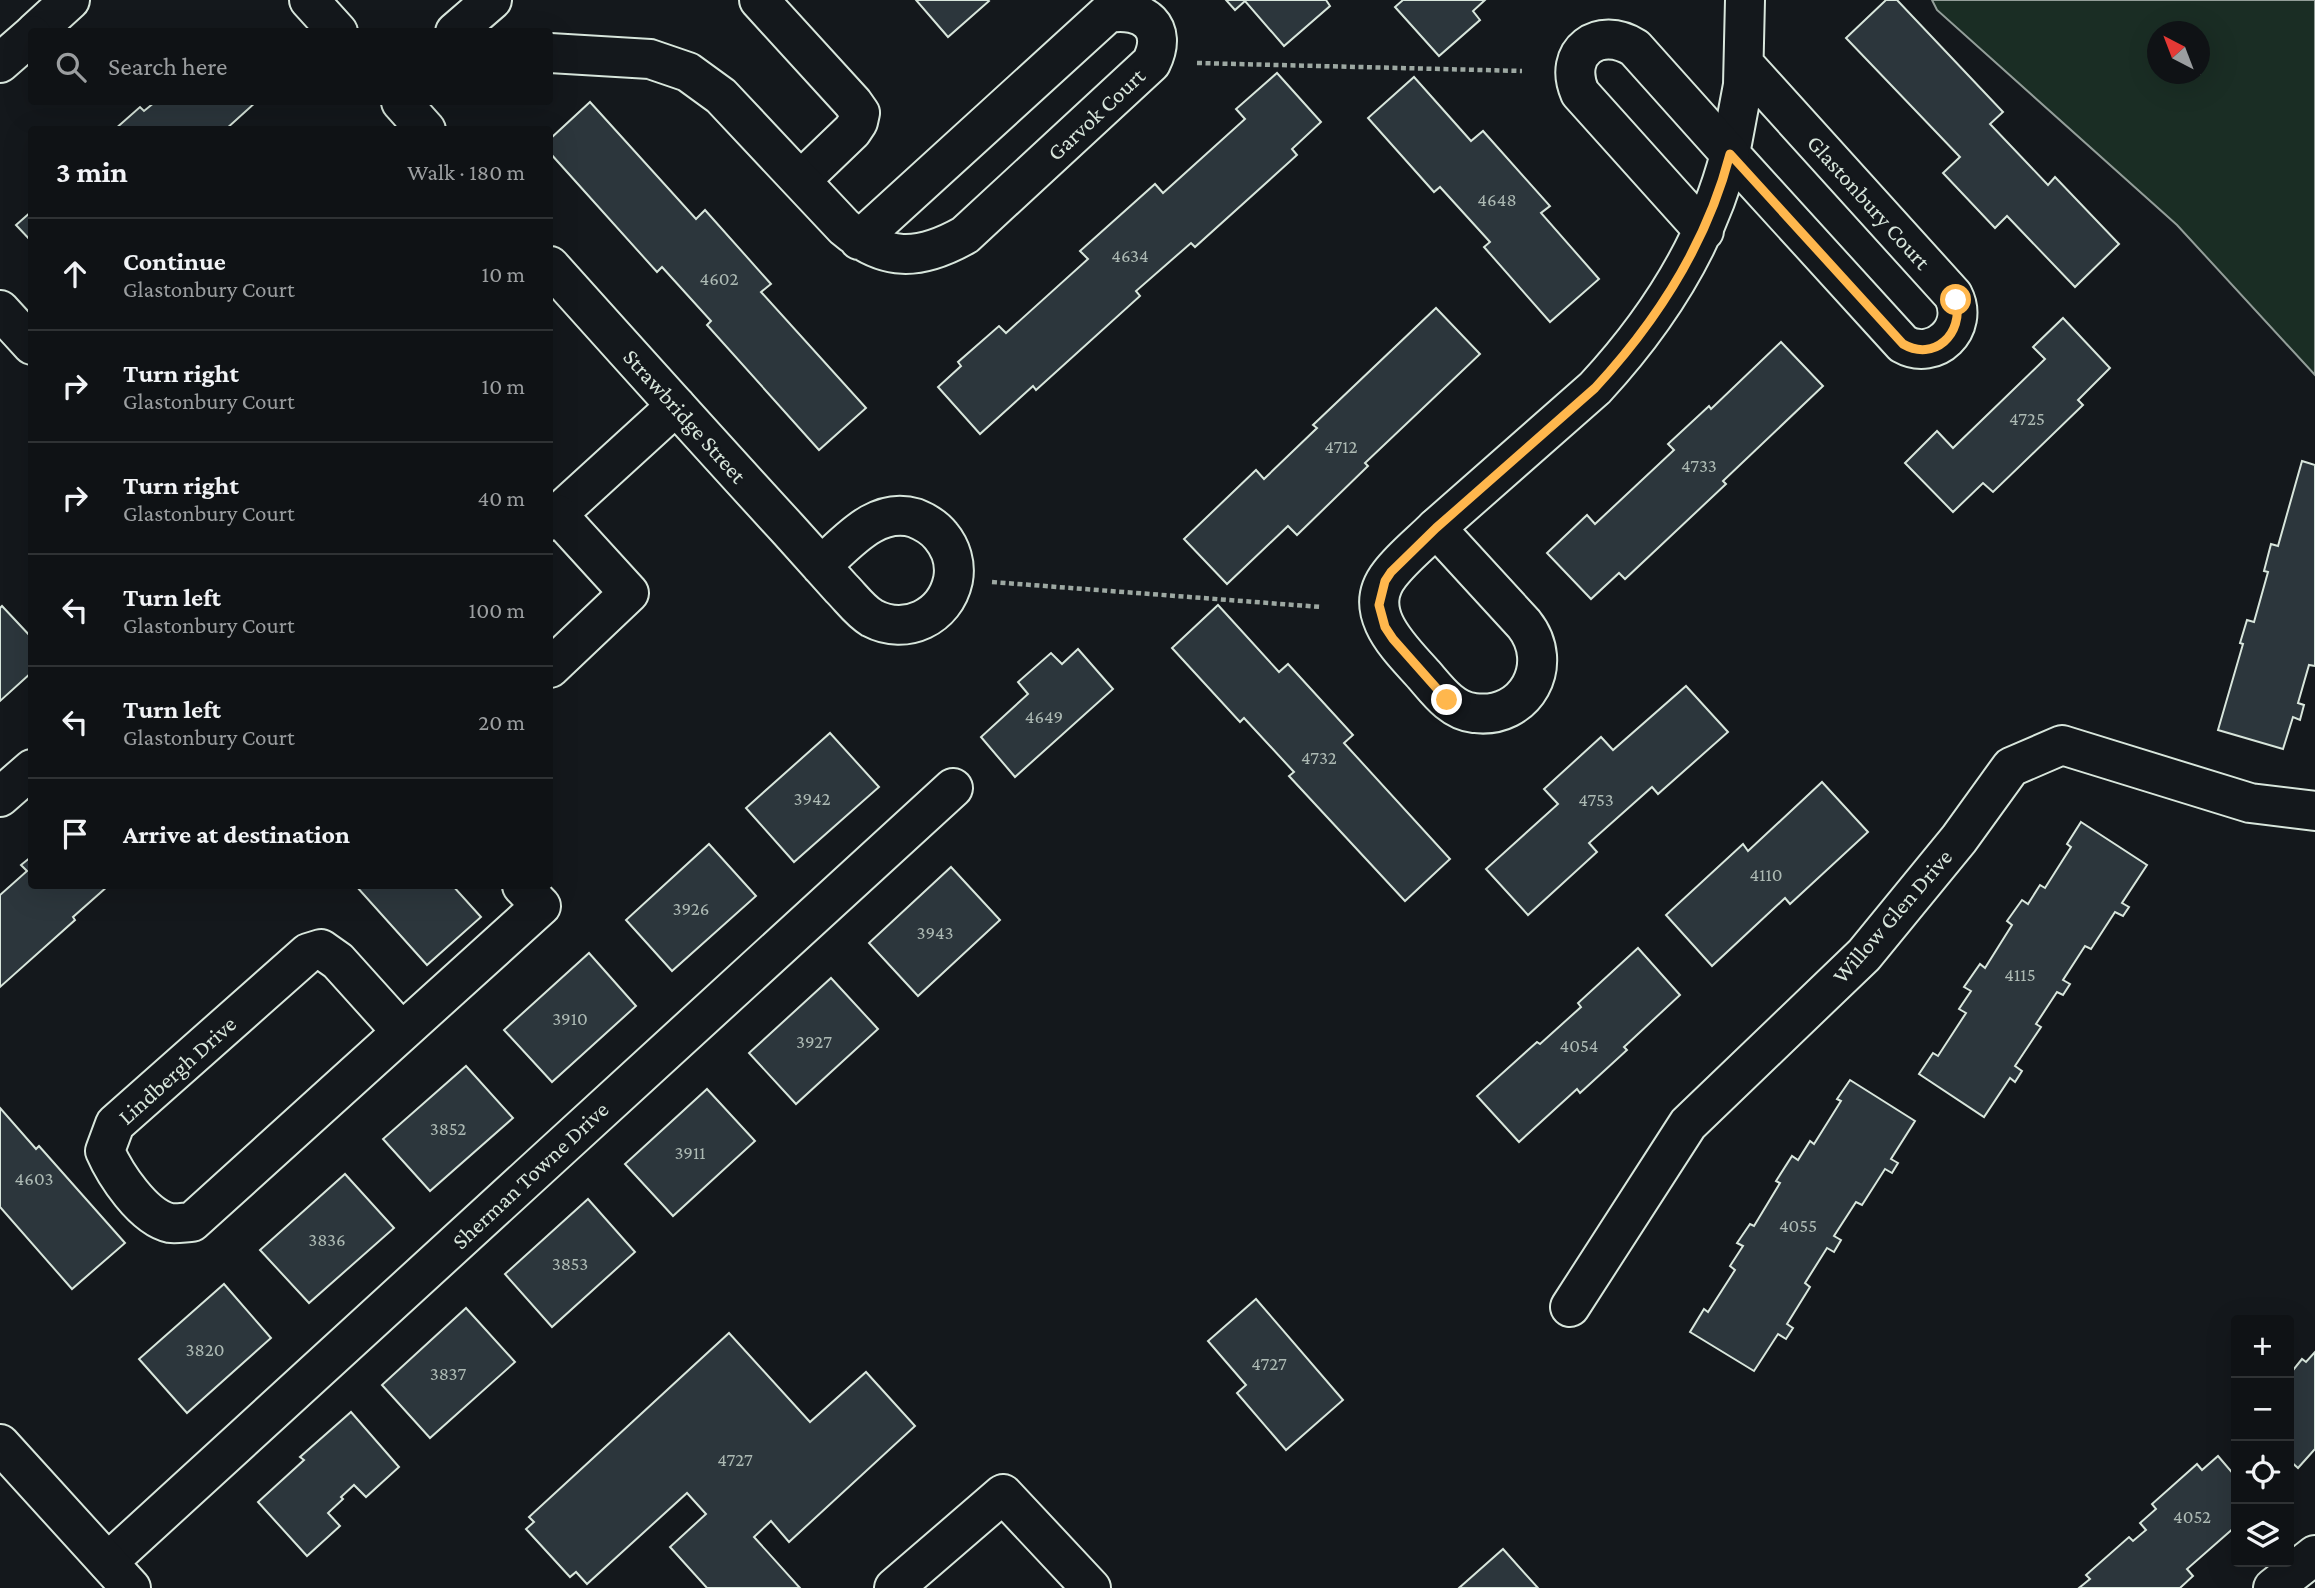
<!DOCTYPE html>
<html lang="en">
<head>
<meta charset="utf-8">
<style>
	:root { --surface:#0f1215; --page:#181b1e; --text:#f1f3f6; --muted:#9b9ea0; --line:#2f3234 }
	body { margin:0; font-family:"Crimson Pro",serif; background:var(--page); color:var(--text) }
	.controls { position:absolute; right:21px; bottom:21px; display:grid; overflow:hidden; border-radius:7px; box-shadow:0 7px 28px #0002 }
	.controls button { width:63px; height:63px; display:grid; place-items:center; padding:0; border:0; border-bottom:2px solid var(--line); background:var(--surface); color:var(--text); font:35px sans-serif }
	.compass { position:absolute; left:2147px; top:21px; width:63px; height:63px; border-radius:50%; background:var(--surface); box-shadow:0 7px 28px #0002; rotate:318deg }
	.stop { position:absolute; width:21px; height:21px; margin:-16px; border:5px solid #ffb74d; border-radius:50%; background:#fff }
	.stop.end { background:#ffb74d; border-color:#fff; box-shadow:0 2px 7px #0008 }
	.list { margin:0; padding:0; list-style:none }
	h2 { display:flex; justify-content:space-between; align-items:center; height:91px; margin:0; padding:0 28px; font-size:30px }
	h2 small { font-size:23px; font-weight:400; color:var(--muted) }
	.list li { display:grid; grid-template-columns:46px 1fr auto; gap:21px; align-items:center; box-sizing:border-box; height:112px; padding:0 28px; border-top:2px solid var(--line) }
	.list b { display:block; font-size:26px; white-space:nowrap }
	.list p { margin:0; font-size:23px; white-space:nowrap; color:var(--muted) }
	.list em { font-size:23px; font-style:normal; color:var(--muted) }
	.icon { flex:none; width:38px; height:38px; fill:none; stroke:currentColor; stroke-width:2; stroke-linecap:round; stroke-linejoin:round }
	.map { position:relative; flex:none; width:2315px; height:1588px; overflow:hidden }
	.search { position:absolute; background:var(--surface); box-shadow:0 7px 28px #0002; left:28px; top:28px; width:525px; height:77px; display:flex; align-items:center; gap:18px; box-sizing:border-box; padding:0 24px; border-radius:7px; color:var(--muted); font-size:26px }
	.panel { position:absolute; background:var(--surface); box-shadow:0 7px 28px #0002; left:28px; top:126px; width:525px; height:763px; border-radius:7px }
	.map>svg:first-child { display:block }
</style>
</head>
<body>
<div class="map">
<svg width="2315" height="1588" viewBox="0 0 2315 1588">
	<rect width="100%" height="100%" fill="#14181c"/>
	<path fill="#1a2d24" stroke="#939e99" stroke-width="2" fill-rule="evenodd" d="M1932,0H2315V375L2177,225L1937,10ZM2158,32H2200V74H2158Z"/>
	<g fill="#2c363c" stroke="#d8e6dc" stroke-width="2">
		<path d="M916,0H988L989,1L948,37Z"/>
		<path d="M1226,0H1326L1330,6L1284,46L1245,1L1235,10Z"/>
		<path d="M1403,0H1485L1473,11L1480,20L1439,56L1395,7Z"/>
		<path d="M1886,0H1897L2003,112L1990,124L2048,185L2055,177L2119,244L2075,287L2007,216L1995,228L1943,173L1960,157L1846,38Z"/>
		<path d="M1277,73L1321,122L1292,149L1297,155L1195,247L1191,243L1136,291L1140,296L1036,390L1033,386L980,434L938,387L961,366L958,362L999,326L1006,333L1088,259L1080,251L1155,184L1163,193L1245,119L1236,109Z"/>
		<path d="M1414,77L1471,141L1483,131L1550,206L1541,213L1599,279L1550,322L1484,247L1490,242L1440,187L1434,192L1368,118Z"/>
		<path d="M155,102H256L225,130H114L140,107L144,111Z"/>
		<path d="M590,102L696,219L705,210L771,284L761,292L866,408L819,450L707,325L711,321L662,267L657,272L550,153V139Z"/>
		<path d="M32,211V242L16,225Z"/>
		<path d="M1436,308L1480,354L1365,463L1368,466L1297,535L1288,526L1227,584L1184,539L1256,470L1264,479L1317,428L1313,425Z"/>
		<path d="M2063,318L2110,368L2078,400L2083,405L1993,492L1983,483L1953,512L1905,463L1937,431L1953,448L2045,359L2033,347Z"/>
		<path d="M1781,342L1823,386L1723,481L1726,484L1625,579L1619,573L1591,599L1547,553L1587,515L1595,524L1674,450L1668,444L1709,406L1711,409Z"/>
		<path d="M2302,461L2315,465V666L2309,665L2298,703L2304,705L2300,720L2293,717L2283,749L2218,730L2243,644L2240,643L2247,620L2254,622L2268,572L2264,571L2271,544L2278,546Z"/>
		<path d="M1218,605L1279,672L1288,664L1353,735L1344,743L1450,859L1405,901L1289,776L1294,772L1244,718L1240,722L1172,648Z"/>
		<path d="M2,606L32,638V672L0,701V608Z"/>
		<path d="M1078,649L1113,689L1015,777L981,737L1028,694L1018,682L1051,653L1062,664Z"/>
		<path d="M1686,686L1728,732L1658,794L1652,787L1589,843L1597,852L1528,915L1486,869L1558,804L1544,789L1601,737L1613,750Z"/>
		<path d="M830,733L879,787L794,862L746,808Z"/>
		<path d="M1822,782L1868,832L1790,904L1785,898L1712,966L1666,915L1743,844L1748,851Z"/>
		<path d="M2081,822L2147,865L2122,903L2129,907L2123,916L2115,912L2091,949L2085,946L2063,980L2070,984L2063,995L2057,992L2036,1024L2041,1027L2015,1066L2022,1071L2015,1082L2010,1078L1984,1117L1919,1074L1933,1053L1938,1056L1966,1013L1959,1009L1971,991L1964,987L1980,964L1985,968L2012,925L2007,921L2022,900L2028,904L2040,885L2045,888L2071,847L2067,844Z"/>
		<path d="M709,844L756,896L672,971L626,920Z"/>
		<path d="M32,856V886H108L73,917L75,920L0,987V895L27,871L21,865Z"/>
		<path d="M951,867L1000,920L918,996L869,943Z"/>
		<path d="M356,886H453L481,917L427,965Z"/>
		<path d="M1638,948L1680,995L1624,1047L1627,1050L1580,1093L1577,1089L1519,1142L1477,1096L1537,1042L1540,1044L1581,1007L1578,1003Z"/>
		<path d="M589,953L636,1006L552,1082L504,1030Z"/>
		<path d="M831,978L878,1029L796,1104L749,1053Z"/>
		<path d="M466,1066L513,1118L430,1191L383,1139Z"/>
		<path d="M1850,1080L1915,1121L1891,1159L1898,1163L1892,1173L1885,1169L1862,1205L1856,1202L1834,1236L1841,1240L1834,1252L1827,1248L1805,1283L1810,1287L1787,1324L1793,1328L1786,1339L1778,1334L1754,1371L1690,1332L1704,1309L1708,1312L1735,1270L1730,1266L1743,1246L1737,1243L1750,1224L1754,1226L1780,1183L1776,1181L1792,1156L1798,1160L1810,1141L1814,1144L1841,1101L1837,1099Z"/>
		<path d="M707,1089L755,1141L673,1216L625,1164Z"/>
		<path d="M0,1108L36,1149L39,1146L125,1243L72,1289L0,1207Z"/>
		<path d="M345,1174L394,1228L309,1303L260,1250Z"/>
		<path d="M588,1199L635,1252L552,1327L505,1274Z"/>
		<path d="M224,1284L271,1338L187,1413L139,1359Z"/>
		<path d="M1256,1299L1343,1400L1286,1450L1237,1393L1246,1385L1208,1341Z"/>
		<path d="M466,1308L515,1362L430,1438L382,1385Z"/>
		<path d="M729,1333L810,1422L866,1372L915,1426L789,1542L771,1521L754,1537L800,1588H707L670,1547L706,1514L687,1493L587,1584L576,1572L570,1577L526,1529L534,1522L529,1517Z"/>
		<path d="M2315,1352V1449L2298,1468L2289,1460V1375L2302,1359L2306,1362Z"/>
		<path d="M351,1412L399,1467L366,1497L354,1485L341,1497L343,1499L328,1513L340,1526L307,1556L258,1502L304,1460L300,1457Z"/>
		<path d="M2218,1456L2236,1477V1526L2187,1569L2193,1576L2180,1588H2079L2090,1579L2086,1575L2129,1537L2133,1541L2146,1530L2140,1523L2156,1509L2152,1504L2197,1464L2202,1470Z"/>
		<path d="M1503,1549L1538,1588H1459Z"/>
	</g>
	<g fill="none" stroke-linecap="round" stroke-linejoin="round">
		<defs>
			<g id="minor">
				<path d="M309,0L338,32"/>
				<path d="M759,0L853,103L860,113L858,122L852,131L801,180"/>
				<path d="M35,32L70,0"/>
				<path d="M455,32L492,0"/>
				<path d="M550,53L650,59L688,72L721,96L844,227C885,262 919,261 965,235L1151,63C1169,27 1144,7 1108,13L859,240"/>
				<path d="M0,63L32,35"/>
				<path d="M1744,64L1953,295C1970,328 1935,362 1903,344L1730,154L1743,85L1745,0"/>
				<path d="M401,102L426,130"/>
				<path d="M550,266C629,354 708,442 788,529C806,549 824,569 841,588C851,598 860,611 872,618C906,636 945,617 953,580C956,564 951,548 941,536C934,527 925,522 915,518C876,506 847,543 821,566"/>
				<path d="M0,310L32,345"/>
				<path d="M550,521L676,406"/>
				<path d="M1436,528L1595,388C1657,321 1707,243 1730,154L1635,48C1599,25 1562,52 1580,93L1704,231"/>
				<path d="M1436,528L1524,624C1556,664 1526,720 1474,713C1452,711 1437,690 1424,675C1400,648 1360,612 1390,574C1403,557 1421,543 1436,528Z"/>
				<path d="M550,668L629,593L557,514"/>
				<path d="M0,797L32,769"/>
				<path d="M402,1032L338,961L321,949L308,953L115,1124L105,1151C115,1174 143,1217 170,1223C177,1224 186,1222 192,1222L541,906L522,886"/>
				<path d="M1570,1307L1688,1124L1864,955L1959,839L2011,767L2062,745L2250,803L2315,811"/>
				<path d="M108,1562L953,788"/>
				<path d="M894,1588L1003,1494L1091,1588"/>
				<path d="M2273,1588L2315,1555"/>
			</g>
			<path id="major" d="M0,1444L131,1588"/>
		</defs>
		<use href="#minor" stroke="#d8e6dc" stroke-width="42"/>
		<use href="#major" stroke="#d8e6dc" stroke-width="42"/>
		<g stroke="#9da8a2" stroke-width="4.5" stroke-dasharray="5 3.5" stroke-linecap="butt">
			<path d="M1197,63L1522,71"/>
			<path d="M992,582L1321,607"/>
		</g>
		<use href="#minor" stroke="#14181c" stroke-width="38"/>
		<use href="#major" stroke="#14181c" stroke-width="38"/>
	</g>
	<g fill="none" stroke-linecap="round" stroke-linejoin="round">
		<path stroke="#ffb74d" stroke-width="9" d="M1447,700L1393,639L1385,627L1379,605L1385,581L1391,572L1436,528L1595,388C1657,321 1707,243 1730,154L1903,344C1934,362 1964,334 1956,300"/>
	</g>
	<g text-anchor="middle" stroke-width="5" stroke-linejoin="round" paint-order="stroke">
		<g font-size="19" fill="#adbab4">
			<text x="1497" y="206">4648</text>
			<text x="1130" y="262">4634</text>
			<text x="719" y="285">4602</text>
			<text x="2027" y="425">4725</text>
			<text x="1341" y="453">4712</text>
			<text x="1699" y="472">4733</text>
			<text x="1044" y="723">4649</text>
			<text x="1319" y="764">4732</text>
			<text x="812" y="805">3942</text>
			<text x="1596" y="806">4753</text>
			<text x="1766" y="881">4110</text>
			<text x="691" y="915">3926</text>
			<text x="935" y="939">3943</text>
			<text x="2020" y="981">4115</text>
			<text x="570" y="1025">3910</text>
			<text x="814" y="1048">3927</text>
			<text x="1579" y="1052">4054</text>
			<text x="448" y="1135">3852</text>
			<text x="690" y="1159">3911</text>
			<text x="34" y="1185">4603</text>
			<text x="1798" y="1232">4055</text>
			<text x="327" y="1246">3836</text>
			<text x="570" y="1270">3853</text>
			<text x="205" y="1356">3820</text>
			<text x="1269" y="1370">4727</text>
			<text x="448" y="1380">3837</text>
			<text x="735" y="1466">4727</text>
			<text x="2192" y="1523">4052</text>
		</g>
		<g font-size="23" fill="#d8e6dc" stroke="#14181c">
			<text transform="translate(1096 114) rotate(-43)" y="8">Garvok Court</text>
			<text transform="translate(1869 202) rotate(48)" y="8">Glastonbury Court</text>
			<text transform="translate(685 416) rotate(48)" y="8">Strawbridge Street</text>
			<text transform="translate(1892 916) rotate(-49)" y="8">Willow Glen Drive</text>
			<text transform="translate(177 1070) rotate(-42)" y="8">Lindbergh Drive</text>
			<text transform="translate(530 1175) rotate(-43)" y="8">Sherman Towne Drive</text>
		</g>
	</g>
</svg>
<div class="controls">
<button>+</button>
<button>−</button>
<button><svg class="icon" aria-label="locate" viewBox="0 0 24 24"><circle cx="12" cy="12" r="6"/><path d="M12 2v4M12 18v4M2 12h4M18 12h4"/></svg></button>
<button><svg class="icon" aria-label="layers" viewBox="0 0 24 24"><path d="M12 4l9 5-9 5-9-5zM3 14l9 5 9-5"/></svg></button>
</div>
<svg class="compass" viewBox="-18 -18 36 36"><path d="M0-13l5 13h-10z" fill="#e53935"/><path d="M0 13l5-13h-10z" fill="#9b9ea0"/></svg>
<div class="stop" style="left:1956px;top:300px"></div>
<div class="stop end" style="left:1447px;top:700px"></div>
<div class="search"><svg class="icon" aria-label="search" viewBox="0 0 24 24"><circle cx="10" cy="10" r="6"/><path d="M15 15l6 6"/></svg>Search here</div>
<section class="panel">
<h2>3 min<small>Walk · 180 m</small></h2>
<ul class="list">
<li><svg class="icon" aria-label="ahead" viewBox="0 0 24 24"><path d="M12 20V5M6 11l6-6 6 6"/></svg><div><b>Continue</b><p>Glastonbury Court</p></div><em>10 m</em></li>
<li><svg class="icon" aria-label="right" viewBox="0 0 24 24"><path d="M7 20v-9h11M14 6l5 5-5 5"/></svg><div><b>Turn right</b><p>Glastonbury Court</p></div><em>10 m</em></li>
<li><svg class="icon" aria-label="right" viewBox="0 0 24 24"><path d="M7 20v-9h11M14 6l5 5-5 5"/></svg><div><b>Turn right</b><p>Glastonbury Court</p></div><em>40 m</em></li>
<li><svg class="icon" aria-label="left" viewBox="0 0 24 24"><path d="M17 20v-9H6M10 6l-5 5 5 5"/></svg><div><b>Turn left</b><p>Glastonbury Court</p></div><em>100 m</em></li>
<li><svg class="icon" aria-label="left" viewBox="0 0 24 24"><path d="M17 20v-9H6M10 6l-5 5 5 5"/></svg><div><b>Turn left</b><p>Glastonbury Court</p></div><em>20 m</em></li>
<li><svg class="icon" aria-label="arrive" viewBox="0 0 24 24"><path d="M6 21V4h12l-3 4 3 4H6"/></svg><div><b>Arrive at destination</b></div></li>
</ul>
</section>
</div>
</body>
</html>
